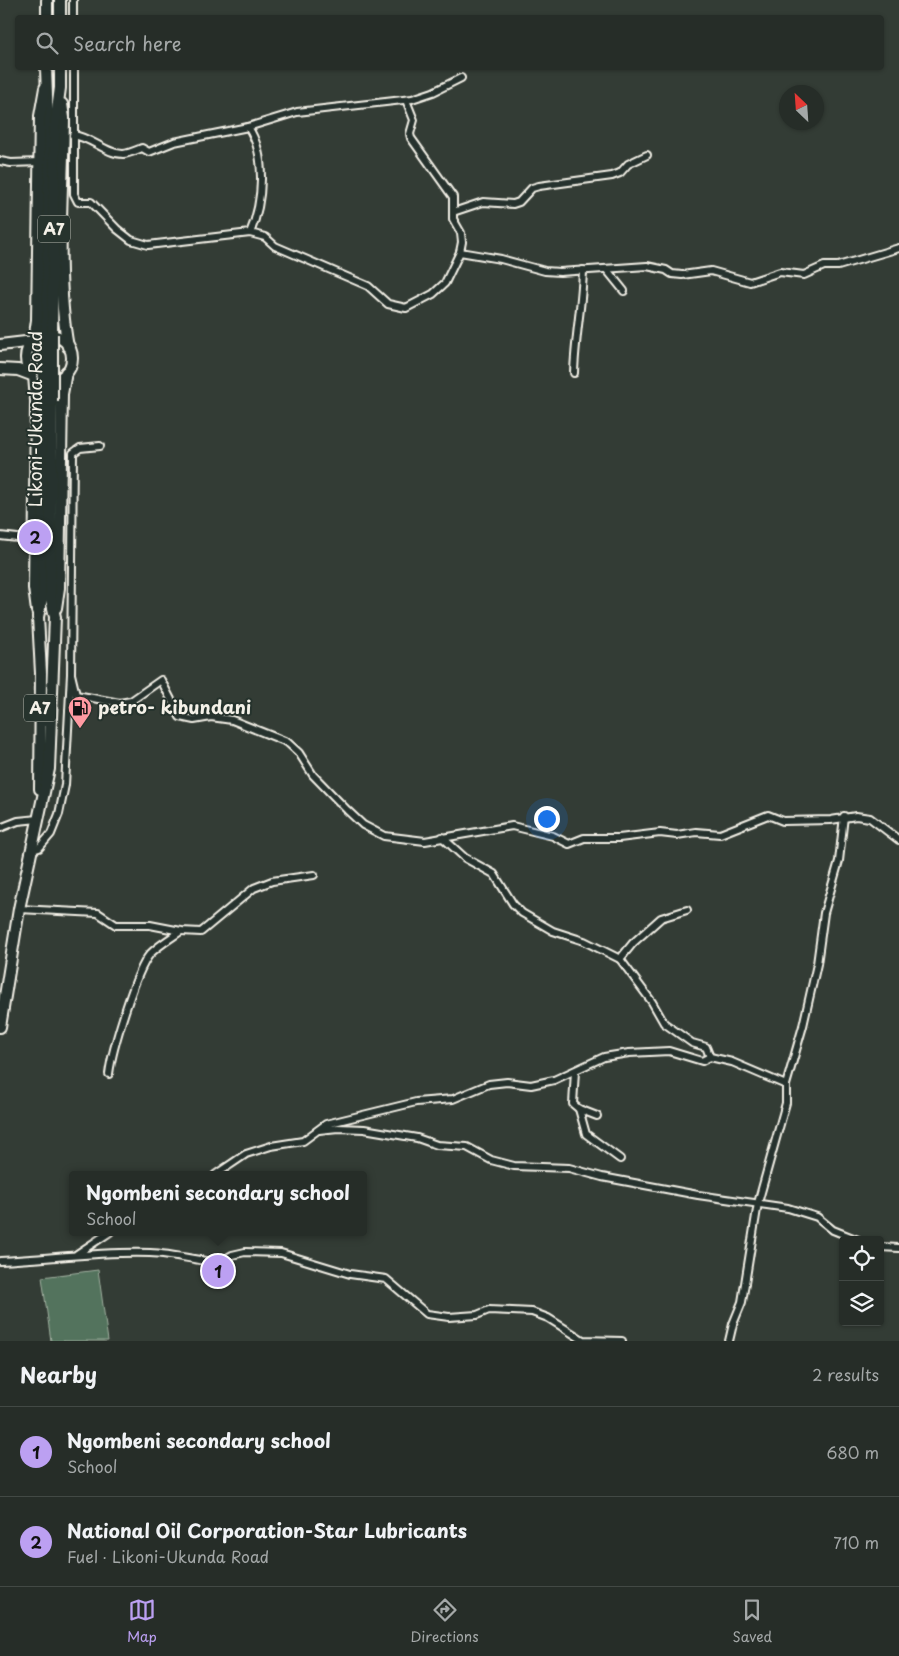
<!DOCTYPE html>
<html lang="en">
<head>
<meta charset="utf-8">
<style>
	:root { --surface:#262d28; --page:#2e3530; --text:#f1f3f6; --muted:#a4a8a8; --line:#424945; --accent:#bca0f2 }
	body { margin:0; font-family:"Playpen Sans",sans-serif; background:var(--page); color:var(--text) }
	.controls { position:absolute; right:15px; bottom:15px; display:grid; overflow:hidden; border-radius:5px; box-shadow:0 1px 4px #0004 }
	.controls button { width:45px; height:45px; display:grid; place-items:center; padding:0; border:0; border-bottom:1px solid var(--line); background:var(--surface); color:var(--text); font:25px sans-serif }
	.compass { position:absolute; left:779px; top:85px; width:45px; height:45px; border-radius:50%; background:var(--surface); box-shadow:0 1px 4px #0004; rotate:335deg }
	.you { position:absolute; left:546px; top:818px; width:18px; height:18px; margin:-12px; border:4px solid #fff; border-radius:50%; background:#1a73e8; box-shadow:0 0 0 8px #1a73e833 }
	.badge { display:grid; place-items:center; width:32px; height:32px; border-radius:50%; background:var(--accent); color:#111; font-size:16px; font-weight:700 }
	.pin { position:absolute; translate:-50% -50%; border:2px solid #fff; box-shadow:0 1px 5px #0006 }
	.popup { position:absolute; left:69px; top:1171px; width:298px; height:65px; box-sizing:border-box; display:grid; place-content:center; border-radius:5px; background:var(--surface); filter:drop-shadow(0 1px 4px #0005); font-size:16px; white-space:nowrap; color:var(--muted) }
	.popup b { font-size:19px; color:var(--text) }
	.popup::after { content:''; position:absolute; left:50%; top:100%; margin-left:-10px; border:10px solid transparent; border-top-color:var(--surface) }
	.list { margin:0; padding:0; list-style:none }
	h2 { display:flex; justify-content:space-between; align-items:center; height:65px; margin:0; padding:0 20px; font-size:21px }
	h2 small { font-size:16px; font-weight:400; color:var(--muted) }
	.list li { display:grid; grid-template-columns:32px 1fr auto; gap:15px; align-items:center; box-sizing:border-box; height:90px; padding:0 20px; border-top:1px solid var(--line) }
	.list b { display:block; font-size:19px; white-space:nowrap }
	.list p { margin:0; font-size:16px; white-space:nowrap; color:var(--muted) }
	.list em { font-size:16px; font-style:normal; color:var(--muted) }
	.icon { flex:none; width:28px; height:28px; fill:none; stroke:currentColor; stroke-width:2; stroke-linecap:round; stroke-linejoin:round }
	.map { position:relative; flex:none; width:899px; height:1341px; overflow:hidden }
	.search { position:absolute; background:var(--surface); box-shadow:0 1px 4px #0004; left:15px; right:15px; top:15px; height:55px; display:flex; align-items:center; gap:12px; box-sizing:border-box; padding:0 18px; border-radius:5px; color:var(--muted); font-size:19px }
	.sheet { height:245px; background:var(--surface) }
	nav { display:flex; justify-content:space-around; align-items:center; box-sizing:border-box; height:70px; border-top:1px solid var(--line); background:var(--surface); font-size:14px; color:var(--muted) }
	nav a { display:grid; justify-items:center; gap:2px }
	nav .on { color:var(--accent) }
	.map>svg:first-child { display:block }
</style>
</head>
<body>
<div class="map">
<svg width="899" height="1341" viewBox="0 0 899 1341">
	<rect width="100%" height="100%" fill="#333c35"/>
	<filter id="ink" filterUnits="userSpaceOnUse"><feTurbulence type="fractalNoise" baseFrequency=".02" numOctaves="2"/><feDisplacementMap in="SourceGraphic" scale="10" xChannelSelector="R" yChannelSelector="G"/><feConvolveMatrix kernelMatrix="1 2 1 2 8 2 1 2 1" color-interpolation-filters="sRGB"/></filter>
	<g filter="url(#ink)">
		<path fill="#52735d" stroke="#a3b2a2" d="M98,1270L108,1341H51L42,1277Z"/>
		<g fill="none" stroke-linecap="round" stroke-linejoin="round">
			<defs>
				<g id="minor">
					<path d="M73,18V0"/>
					<path d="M74,68V194L78,202H91L117,229L131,240L148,245L250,233L265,237L275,246L368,286L388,304L406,308L433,294L445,283L460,252L462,242L461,233L453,219V197L411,138L410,134L414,120L406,100"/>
					<path d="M248,127C267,155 263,203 250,233"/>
					<path d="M73,135C91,137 106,154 123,154C128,154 137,150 142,148L149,152L174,142L248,127L297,112L412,99L433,92L461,78"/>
					<path d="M0,161L11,163L39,162"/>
					<path d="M453,212L483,202L513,204L519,202L532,188L539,186L612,176L620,173L628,164L647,155"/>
					<path d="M460,252L501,259L545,271L560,272L647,266L666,270L672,274L682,275L711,271L750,282L780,272L804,275L824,266H838L899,248"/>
					<path d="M607,270L624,291"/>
					<path d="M574,373C575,338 582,305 583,270"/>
					<path d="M0,536L35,540"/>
					<path d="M71,674L76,695L120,703L131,701L161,680L180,717L194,720L211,717L232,720L287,742L299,753L313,775L347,810L363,825L384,836L425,841L512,826L553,836L569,844L584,838H619L660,833L677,835L696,832L720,834L768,815L783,821L831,820L856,816L870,818L899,840"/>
					<path d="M0,828L18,821L38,819"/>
					<path d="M442,837L465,858L494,874L513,904L522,913L553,931L584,941L620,959"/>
					<path d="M33,850L39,848L51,834L59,814L65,785L71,674L73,453L80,448L100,446"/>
					<path d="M19,909L98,913L116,925H150L181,931L201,932L254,888L272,881L314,875"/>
					<path d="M687,910L661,918L633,943L620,959L652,1002L664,1023L692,1043L706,1047L710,1057"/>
					<path d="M575,1071L573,1104L579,1109L597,1116"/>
					<path d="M109,1074C112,1050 135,972 150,954C159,945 171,938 181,931"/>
					<path d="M579,1109L586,1134L620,1159"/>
					<path d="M319,1130L338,1128L364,1129L417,1138L437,1145L467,1147L491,1160L514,1166L569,1168L602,1177L698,1195L788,1208L817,1217L833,1230L858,1240"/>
					<path d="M215,1175L246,1154L271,1146L303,1141L326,1124L416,1102L453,1099L489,1084L507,1082L531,1085L554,1080L604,1057L629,1053L669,1051L702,1061L710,1057L732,1062L786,1085L803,1026L817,964L824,913L839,861L844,816"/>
					<path d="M880,1247L899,1248"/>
					<path d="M77,1254L110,1232"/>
					<path d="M0,1261C50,1259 99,1251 150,1253C172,1254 196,1260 218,1263L232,1255L245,1252L281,1253L350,1274L386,1279L427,1314L449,1317L477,1315L489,1310L532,1312L548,1318L583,1340L622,1341"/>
					<path d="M729,1341L733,1324L742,1302L758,1203L786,1103V1085"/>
				</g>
				<g id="trunk">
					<path d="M60,0V18"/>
					<path d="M47,18V0"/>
					<path d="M62,104L64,118C63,191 55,276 68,347"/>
					<path d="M43,334L48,125L46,68"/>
					<path d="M52,334L55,125L60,88V68"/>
					<circle cx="49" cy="358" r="23"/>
					<path d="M0,345L34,341L37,320L40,116L45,88"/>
					<path d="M0,369L18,370L34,376L36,401L34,588L37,611"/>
					<path d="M56,608L59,588L62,394L66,372"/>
					<path d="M40,789L41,673L38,617L43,594L44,402"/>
					<path d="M0,1027L19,909L49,769L55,617L50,595L52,402"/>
				</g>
			</defs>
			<use href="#minor" stroke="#f4f1e8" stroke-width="10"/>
			<use href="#trunk" stroke="#f4f1e8" stroke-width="14"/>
			<use href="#minor" stroke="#26332d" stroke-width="6"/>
			<use href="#trunk" stroke="#26332d" stroke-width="10"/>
			<defs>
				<g id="trunk-bridge">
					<path d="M43,334L44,402"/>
					<path d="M52,402V334"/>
				</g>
			</defs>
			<use href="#trunk-bridge" stroke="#f4f1e8" stroke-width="14" stroke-linecap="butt"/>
			<use href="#trunk-bridge" stroke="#26332d" stroke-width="10"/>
		</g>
	</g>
	<defs>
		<symbol id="fuel-pin" viewBox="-11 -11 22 30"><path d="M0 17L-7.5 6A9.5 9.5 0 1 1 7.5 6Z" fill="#ff9aa2" stroke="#26332d"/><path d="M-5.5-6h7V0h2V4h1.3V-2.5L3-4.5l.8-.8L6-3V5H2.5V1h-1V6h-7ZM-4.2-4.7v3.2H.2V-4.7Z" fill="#111"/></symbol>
	</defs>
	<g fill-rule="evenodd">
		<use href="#fuel-pin" x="66" y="694" width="28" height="38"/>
	</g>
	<g text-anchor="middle" stroke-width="4" stroke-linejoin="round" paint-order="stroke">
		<g fill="#26332d" stroke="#b6b8b0" stroke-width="1">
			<rect x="38" y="215.5" width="32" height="27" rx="4"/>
			<rect x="24" y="694.5" width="32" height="27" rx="4"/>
		</g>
		<g font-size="16" font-weight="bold" fill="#f4f1e8">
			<text x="54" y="235">A7</text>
			<text x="40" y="714">A7</text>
		</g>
		<g font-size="18" fill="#f4f1e8" stroke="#26332d">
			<text transform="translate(36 419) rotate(-90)" y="6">Likoni-Ukunda Road</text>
		</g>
		<g font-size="18" font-weight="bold" fill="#f4f1e8" stroke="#26332d" text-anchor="start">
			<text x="98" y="714">petro- kibundani</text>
		</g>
	</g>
</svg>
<div class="controls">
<button><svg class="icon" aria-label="locate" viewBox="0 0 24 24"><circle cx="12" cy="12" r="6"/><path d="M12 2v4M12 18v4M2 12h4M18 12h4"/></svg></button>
<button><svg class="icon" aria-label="layers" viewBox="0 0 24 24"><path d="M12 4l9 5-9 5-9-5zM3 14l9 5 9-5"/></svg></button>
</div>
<svg class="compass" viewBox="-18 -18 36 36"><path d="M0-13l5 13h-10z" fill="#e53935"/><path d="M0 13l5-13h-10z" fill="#a4a8a8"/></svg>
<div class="you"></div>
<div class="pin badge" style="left:218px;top:1271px">1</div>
<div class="popup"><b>Ngombeni secondary school</b>School</div>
<div class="pin badge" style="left:35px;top:537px">2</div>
<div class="search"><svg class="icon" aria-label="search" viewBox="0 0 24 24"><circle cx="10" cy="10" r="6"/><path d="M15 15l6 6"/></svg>Search here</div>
</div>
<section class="sheet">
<h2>Nearby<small>2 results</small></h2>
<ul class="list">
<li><span class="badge">1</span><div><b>Ngombeni secondary school</b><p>School</p></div><em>680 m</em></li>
<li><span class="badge">2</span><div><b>National Oil Corporation-Star Lubricants</b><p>Fuel · Likoni-Ukunda Road</p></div><em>710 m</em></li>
</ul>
</section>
<nav>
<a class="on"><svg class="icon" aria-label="map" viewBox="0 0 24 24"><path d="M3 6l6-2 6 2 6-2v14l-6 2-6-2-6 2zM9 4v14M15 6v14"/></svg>Map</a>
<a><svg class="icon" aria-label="directions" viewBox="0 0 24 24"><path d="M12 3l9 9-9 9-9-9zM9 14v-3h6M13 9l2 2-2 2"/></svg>Directions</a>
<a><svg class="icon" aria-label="saved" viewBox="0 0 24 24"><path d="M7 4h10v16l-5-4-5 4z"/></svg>Saved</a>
</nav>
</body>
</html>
